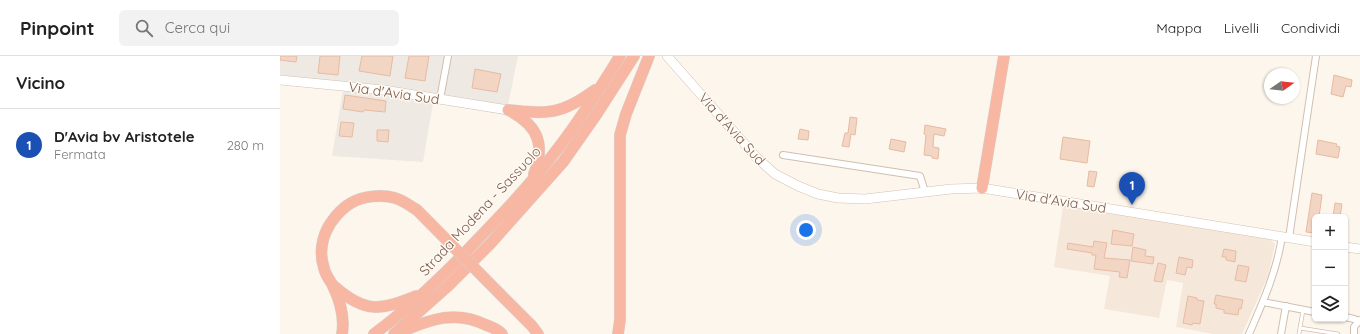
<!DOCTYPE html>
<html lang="it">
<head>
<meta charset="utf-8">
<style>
	:root { --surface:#fff; --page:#f2f2f2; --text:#222; --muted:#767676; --line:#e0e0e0; --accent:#111827 }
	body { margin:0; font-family:Quicksand,sans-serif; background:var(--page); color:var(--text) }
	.controls { position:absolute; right:12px; bottom:12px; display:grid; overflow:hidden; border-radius:6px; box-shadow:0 1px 3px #0004 }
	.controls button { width:36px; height:36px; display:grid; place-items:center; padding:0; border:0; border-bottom:1px solid var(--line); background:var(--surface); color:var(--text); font:20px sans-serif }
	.compass { position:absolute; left:984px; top:12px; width:36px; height:36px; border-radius:50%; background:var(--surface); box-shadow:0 1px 3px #0004; rotate:76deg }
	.you { position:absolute; left:526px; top:174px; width:14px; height:14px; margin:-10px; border:3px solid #fff; border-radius:50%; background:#1a73e8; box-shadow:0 0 0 6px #1a73e833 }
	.badge { display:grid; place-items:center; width:26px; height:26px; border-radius:50%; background:var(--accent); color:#fff; font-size:13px; font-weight:700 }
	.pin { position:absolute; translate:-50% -33px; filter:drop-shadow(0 1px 2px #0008) }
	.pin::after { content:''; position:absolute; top:21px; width:14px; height:12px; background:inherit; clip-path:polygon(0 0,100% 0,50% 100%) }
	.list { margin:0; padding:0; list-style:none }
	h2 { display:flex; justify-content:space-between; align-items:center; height:52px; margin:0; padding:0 16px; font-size:17px }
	h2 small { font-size:13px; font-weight:400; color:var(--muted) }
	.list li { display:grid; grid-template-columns:26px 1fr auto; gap:12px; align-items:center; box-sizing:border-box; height:72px; padding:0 16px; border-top:1px solid var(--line) }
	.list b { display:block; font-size:15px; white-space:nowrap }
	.list p { margin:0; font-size:13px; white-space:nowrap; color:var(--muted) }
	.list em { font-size:13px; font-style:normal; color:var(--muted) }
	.icon { flex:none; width:22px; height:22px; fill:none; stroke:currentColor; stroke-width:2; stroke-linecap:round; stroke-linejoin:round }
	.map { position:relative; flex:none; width:1080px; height:278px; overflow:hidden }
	header { display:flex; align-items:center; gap:24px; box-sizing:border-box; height:56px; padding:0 20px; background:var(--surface); border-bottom:1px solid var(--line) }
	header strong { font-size:19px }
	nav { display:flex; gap:22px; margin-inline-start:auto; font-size:14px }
	.search { width:280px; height:36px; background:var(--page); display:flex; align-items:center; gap:10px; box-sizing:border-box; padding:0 14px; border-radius:6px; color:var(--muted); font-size:15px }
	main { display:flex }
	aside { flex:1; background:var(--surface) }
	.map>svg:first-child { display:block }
</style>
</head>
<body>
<header>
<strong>Pinpoint</strong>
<div class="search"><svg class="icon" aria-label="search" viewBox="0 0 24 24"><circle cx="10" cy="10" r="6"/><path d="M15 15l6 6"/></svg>Cerca qui</div>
<nav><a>Mappa</a><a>Livelli</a><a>Condividi</a></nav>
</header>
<main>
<aside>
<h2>Vicino<small></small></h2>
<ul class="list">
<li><span class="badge" style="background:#1a4fb4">1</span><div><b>D'Avia bv Aristotele</b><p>Fermata</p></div><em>280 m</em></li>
</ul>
</aside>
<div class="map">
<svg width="1080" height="278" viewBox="0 0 1080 278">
	<rect width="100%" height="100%" fill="#fdf6ec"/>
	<path fill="#f5e8da" d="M783,150L990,183L995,188L988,220L962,278H933L896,271L903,227L887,224L879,262L824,253L830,220L774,211Z"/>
	<path fill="#efe9e4" d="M0,0H238L226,59L153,47L143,106L52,100L63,34L0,27Z"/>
	<g fill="#f3d5c3" stroke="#e6bba3">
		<path d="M0,0H17L16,6L0,4Z"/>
		<path d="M40,0H60L58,19L38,17Z"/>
		<path d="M82,0H113L110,20L79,15Z"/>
		<path d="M129,0H149L145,25L125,22Z"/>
		<path d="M195,13L221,18L217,36L192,32Z"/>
		<path d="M1054,19L1072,24L1071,31L1066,30L1063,41L1051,38Z"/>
		<path d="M65,39L106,45L105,56L84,54L83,56L63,53Z"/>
		<path d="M570,61L577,62L575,79L571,78L569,91L562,90L565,77H568Z"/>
		<path d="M61,66L74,67L72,81L59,80Z"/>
		<path d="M645,69L666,73L664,80L654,78L653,91L659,92L658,103L652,102V100L644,99L646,79L644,78Z"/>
		<path d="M520,73L529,75L528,84L518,83Z"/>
		<path d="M97,74H109L108,86L97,85Z"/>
		<path d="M783,81L810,85L807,107L780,103Z"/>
		<path d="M611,83L626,86L624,96L609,93Z"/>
		<path d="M1038,84L1057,88L1056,90L1060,91L1058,102L1036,98Z"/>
		<path d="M809,115L817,116L814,131L807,130Z"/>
		<path d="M1032,137L1042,139L1039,161H1035V177L1026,176Z"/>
		<path d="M1055,147L1062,148L1060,161H1053Z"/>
		<path d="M833,174L854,178L852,190L831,188Z"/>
		<path d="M814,185L827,187L824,202L850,204L847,222L839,221L840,216L814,213L816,199H812V197L787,193L788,187L813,191Z"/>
		<path d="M853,191L866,194L865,200L874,201L873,208L851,205Z"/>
		<path d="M944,193L956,195L955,206L946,204V201H942Z"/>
		<path d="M899,201L913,204L912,212L907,211L905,219L896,217Z"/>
		<path d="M878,207L886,209L882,226L874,225Z"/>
		<path d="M958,209L969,211L966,226L955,224Z"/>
		<path d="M936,239L963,244L961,253L959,252L958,259L944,257V254L936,252V248H934Z"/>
		<path d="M908,240L917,242V244L924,245L920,268L913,267L912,269L903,267Z"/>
	</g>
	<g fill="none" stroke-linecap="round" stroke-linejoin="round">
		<defs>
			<g id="lane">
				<path d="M1020,272L1058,278"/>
				<path d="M1019,278L1023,254"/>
			</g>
			<g id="street">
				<path d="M160,43L168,0"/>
				<path d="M503,99L640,120L645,136"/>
				<path d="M1009,182L1036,0"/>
				<path d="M983,246L1035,256"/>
				<path d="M1065,261L1074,263L1079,265"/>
				<path d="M969,278C983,246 997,215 1002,180"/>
				<path d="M1001,278L1006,250"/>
				<path d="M1074,278V271L1080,264"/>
			</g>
			<g id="secondary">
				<path d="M387,0L477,102L495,118L518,130L538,138L558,142L585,143L671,133L702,132L1035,186"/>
				<path d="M0,24L103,34L228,54"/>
				<path d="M1065,191L1080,193"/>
			</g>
			<g id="highway">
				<path d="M228,54C268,58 281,59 315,34"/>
				<path d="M232,56C259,71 265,90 254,118"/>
				<path d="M702,132L724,0"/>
				<path d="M55,231C85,257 100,255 136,240"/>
				<path d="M220,238L252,270L258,278"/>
				<path d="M123,275C151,263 176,254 206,269C212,271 218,274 222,278"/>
				<path d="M62,278C65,261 60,244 52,228C49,223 45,218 44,212C39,197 42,181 50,168C56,159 62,152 71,147C83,140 102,138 115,142C123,144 130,150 137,154"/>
				<path d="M94,278C132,250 165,218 197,184C223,157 249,130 272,100C297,69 319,34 340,0"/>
				<path d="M114,278L169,229L210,188L283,106L316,59L354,0"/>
				<path d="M338,278L340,264V79L346,58L369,0"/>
			</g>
		</defs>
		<use href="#lane" stroke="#d1beb0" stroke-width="4.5"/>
		<use href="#street" stroke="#d1beb0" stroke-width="8"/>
		<use href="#secondary" stroke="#d6c0b0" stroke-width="10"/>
		<use href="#highway" stroke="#dad1cd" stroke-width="12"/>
		<use href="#lane" stroke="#fff" stroke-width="3"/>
		<use href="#street" stroke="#fff" stroke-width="6"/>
		<use href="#secondary" stroke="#fff" stroke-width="9"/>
		<use href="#highway" stroke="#f7b7a3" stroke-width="11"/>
		<defs>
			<path id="highway-bridge" d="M137,154L220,238"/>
		</defs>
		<use href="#highway-bridge" stroke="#dad1cd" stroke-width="12" stroke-linecap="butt"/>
		<use href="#highway-bridge" stroke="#f7b7a3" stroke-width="11"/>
	</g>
	<g text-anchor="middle" stroke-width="3" stroke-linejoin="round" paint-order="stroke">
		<g font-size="14" fill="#7a5c4d" stroke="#fffaf3">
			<text transform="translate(114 37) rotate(8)" y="5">Via d'Avia Sud</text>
			<text transform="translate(452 73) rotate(48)" y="5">Via d'Avia Sud</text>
			<text transform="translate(781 145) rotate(9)" y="5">Via d'Avia Sud</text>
			<text transform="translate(200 155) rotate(-47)" y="5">Strada Modena - Sassuolo</text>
		</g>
	</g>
</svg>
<div class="controls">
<button>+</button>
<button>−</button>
<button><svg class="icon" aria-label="layers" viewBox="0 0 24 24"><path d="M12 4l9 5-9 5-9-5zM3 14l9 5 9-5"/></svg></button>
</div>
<svg class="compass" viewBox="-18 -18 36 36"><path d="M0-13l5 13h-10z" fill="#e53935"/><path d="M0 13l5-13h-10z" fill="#767676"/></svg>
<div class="you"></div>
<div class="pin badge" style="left:852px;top:149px;background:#1a4fb4">1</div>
</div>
</main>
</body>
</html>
